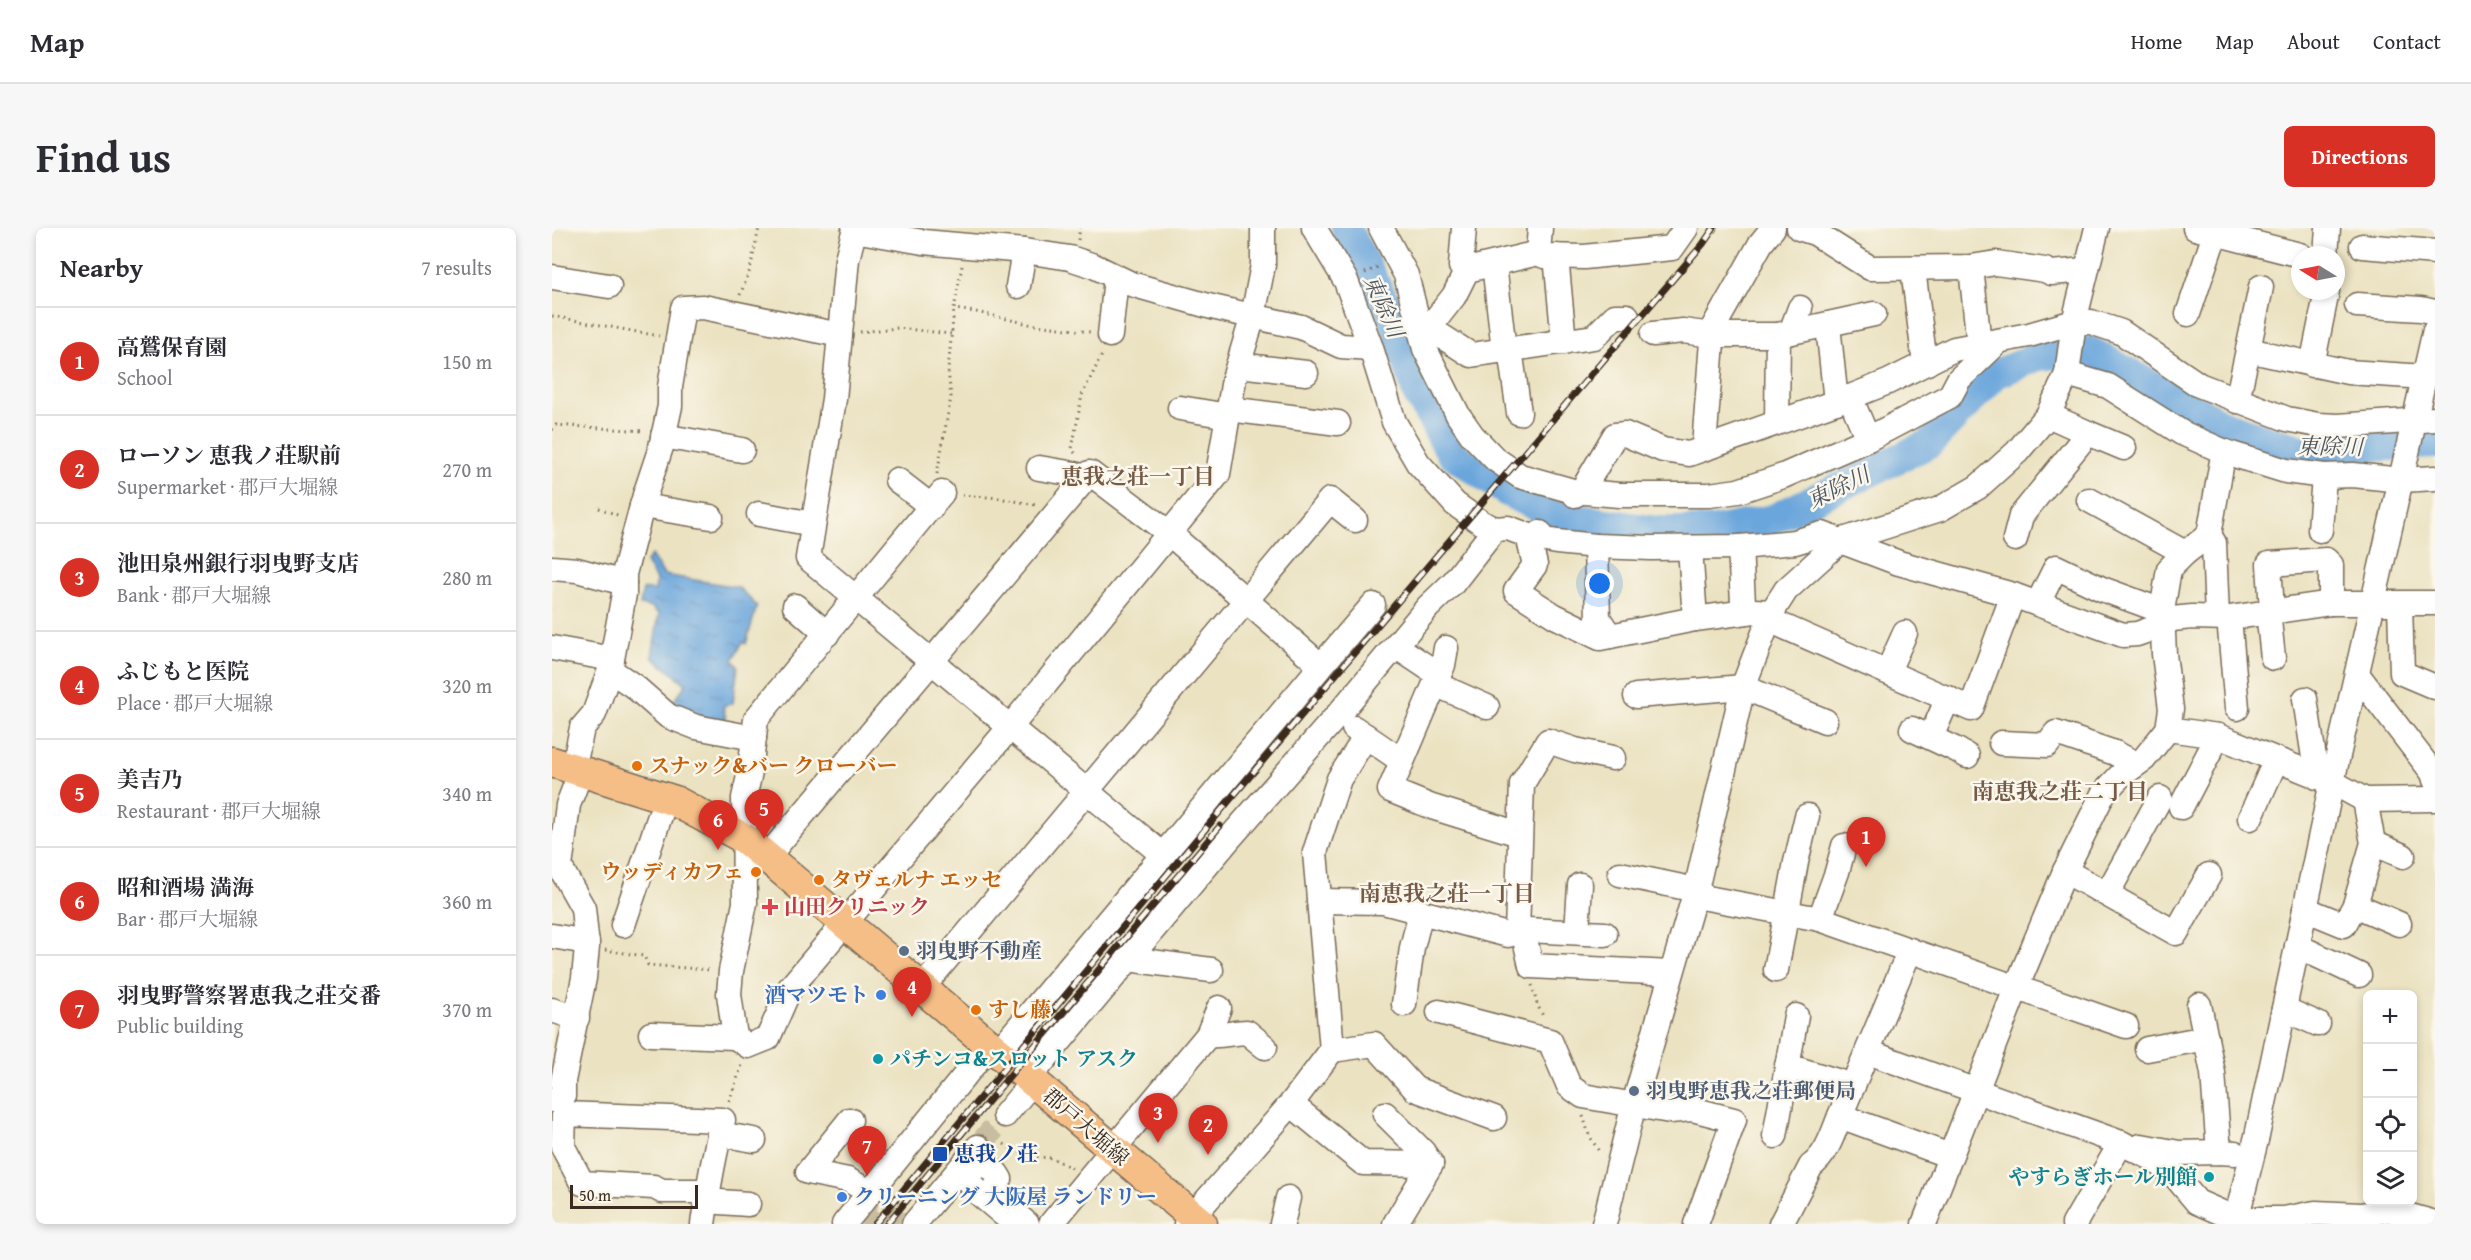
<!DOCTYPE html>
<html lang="en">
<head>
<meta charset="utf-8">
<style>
	:root { --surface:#fff; --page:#f7f7f7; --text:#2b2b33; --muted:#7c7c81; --line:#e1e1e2; --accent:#d93025 }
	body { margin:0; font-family:"Gentium Book Plus","Noto Serif JP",serif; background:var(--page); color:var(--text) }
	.controls { position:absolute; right:18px; bottom:18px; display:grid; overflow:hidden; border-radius:9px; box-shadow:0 3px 9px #0003 }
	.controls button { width:54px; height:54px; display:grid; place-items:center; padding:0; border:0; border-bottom:2px solid var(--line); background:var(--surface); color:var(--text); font:30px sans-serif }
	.compass { position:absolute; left:1739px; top:18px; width:54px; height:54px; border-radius:50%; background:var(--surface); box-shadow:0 3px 9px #0003; rotate:280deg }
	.scale { position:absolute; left:18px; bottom:15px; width:128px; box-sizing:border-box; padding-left:6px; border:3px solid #3b2a1e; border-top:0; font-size:16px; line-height:21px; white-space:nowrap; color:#3b2a1e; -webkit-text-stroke:4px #fbf7ec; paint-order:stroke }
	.you { position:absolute; left:1048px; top:356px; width:21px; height:21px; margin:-15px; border:4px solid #fff; border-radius:50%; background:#1a73e8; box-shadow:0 0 0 9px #1a73e833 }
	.badge { display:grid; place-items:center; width:39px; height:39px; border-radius:50%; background:var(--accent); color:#fff; font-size:20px; font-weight:700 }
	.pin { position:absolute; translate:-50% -50px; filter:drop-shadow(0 2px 3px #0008) }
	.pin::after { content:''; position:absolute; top:32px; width:21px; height:18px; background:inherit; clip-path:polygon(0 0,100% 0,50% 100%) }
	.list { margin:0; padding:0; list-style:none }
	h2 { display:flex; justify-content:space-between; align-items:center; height:78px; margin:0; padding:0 24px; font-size:26px }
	h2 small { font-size:20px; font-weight:400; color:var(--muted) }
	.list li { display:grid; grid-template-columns:39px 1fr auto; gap:18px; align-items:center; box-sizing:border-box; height:108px; padding:0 24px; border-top:2px solid var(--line) }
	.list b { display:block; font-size:22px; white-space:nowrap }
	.list p { margin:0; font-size:20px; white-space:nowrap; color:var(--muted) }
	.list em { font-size:20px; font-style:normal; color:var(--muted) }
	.icon { flex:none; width:33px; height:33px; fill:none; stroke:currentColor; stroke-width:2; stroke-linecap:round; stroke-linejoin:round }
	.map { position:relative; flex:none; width:1883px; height:996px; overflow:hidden; border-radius:9px }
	header { display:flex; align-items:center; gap:36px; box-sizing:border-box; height:84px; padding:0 30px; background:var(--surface); border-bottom:2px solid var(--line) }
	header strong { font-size:28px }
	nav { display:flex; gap:33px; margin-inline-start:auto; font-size:21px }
	.intro { display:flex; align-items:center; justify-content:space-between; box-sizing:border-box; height:144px; padding:0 36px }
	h1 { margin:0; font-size:42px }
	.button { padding:15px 27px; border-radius:9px; background:var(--accent); color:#fff; font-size:21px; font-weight:700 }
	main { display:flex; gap:36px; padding:0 36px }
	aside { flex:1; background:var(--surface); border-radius:9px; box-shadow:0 3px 9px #0003 }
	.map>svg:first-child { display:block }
</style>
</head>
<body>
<header>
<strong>Map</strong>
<nav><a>Home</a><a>Map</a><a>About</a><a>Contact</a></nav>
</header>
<div class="intro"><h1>Find us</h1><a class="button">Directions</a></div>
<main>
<aside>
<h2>Nearby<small>7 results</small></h2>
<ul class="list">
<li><span class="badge">1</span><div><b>高鷲保育園</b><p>School</p></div><em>150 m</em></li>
<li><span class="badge">2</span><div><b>ローソン 恵我ノ荘駅前</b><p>Supermarket · 郡戸大堀線</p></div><em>270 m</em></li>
<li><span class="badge">3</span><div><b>池田泉州銀行羽曳野支店</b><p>Bank · 郡戸大堀線</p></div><em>280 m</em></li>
<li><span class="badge">4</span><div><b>ふじもと医院</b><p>Place · 郡戸大堀線</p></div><em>320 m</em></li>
<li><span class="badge">5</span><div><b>美吉乃</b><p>Restaurant · 郡戸大堀線</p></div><em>340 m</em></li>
<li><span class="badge">6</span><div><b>昭和酒場 満海</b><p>Bar · 郡戸大堀線</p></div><em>360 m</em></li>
<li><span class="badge">7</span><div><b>羽曳野警察署恵我之荘交番</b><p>Public building</p></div><em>370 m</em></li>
</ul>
</aside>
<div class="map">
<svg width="1883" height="996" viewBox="0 0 1883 996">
	<defs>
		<pattern id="water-ripples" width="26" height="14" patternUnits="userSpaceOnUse" patternTransform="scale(1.5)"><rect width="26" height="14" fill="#6ba6dc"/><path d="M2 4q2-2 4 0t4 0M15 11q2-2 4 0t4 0" fill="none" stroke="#5987b2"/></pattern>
	</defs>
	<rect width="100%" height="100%" fill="#fbf7ec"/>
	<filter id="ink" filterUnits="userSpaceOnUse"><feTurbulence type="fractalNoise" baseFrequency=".0167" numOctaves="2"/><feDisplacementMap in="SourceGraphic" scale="12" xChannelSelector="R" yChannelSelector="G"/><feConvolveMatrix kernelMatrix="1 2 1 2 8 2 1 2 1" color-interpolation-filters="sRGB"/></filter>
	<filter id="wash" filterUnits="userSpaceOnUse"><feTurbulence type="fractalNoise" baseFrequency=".008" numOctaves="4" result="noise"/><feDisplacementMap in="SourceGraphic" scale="24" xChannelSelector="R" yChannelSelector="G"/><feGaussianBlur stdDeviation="1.35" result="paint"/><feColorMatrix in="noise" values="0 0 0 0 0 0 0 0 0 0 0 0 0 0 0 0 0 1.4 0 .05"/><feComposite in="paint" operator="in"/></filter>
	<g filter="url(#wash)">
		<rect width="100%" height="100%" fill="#ebe2c1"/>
		<path fill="url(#water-ripples)" stroke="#53687d" stroke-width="1.5" d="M99,327L112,347L186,359L205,378L194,416L191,414L181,432L186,438L181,475L171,478L174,491H172L171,497L117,479L134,456L100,429L107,385L102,383V380L88,377L91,361L103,363L104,352L94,334Z"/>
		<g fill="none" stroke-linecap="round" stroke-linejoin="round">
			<path stroke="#6ba6dc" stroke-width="30" d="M794,0L840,87L865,165L899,225L955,264L1003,287L1105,303H1163L1221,291L1378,215L1444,146L1487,128L1538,123L1674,198L1750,222L1883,216"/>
		</g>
	</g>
	<g filter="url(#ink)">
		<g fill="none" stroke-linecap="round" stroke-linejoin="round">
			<g stroke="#c8bda0" stroke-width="24" stroke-dasharray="24 12" stroke-linecap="butt">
				<path d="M426,919L453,887"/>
				<path d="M309,996L322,980L329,981L347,996"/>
			</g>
			<defs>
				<g id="minor">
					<path d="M303,0L295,31L282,171L256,330L611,627"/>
					<path d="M762,0L794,53L819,120L842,194L866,235L903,276L930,295L943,301"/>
					<path d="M829,0L854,47L873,121L906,187L920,207L943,231L968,248L1021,263L1067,267H1157L1186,263L1231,248L1316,211L1398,168L1407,151L1447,113"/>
					<path d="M912,0L909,38L915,42"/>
					<path d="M1247,0L1263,5L1318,40L1419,39L1444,35L1493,42L1499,45L1534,42"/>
					<path d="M1643,0L1748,27"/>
					<path d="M302,2L371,14L472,23L518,30L542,38L579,56L660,79L749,99L789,118L819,120"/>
					<path d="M1810,18L1883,24"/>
					<path d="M986,25L988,0"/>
					<path d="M1774,27L1776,0"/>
					<path d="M1004,28L1012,114"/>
					<path d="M942,36L952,122"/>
					<path d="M1419,39L1427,117"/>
					<path d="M1361,41L1372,128L1375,135"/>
					<path d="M0,49L57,58"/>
					<path d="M466,58L472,23"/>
					<path d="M1805,77L1869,81L1883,84"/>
					<path d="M1636,86L1665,0"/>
					<path d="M1075,88H1063L1042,109L919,127L877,100L902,68L915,42L986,25L992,28L1032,29L1120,20L1134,0"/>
					<path d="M1276,97L1284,174"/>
					<path d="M1239,104L1248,80"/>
					<path d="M1101,106L1131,103L1160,107H1226L1322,86"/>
					<path d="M558,107L564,50"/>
					<path d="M958,121L967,185"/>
					<path d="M1696,122L1709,59"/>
					<path d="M687,137L754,145"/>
					<path d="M1760,137L1775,63"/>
					<path d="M1515,146L1556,158L1630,205L1673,224L1734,243L1772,248L1801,247L1850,252L1883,250"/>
					<path d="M1298,169L1316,211"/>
					<path d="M1685,173L1696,122L1796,144L1873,149"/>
					<path d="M628,180L676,188"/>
					<path d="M677,181L786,195"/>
					<path d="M1225,194L1226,107"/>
					<path d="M1536,205L1572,220"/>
					<path d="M111,208L190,222"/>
					<path d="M1152,219L1161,100L1209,15L1221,0"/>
					<path d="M487,240L523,246L531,251"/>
					<path d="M345,252L380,279"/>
					<path d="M390,265L204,491L198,544L192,570L193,675L179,743L177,766L183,809L196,818L216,810L238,760L459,498L666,246L682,151L701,88L711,37V0"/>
					<path d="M1023,267L1031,261L1063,207L1073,206L1111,222L1137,226L1298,169L1336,154L1402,121L1477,107L1522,94H1539L1569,104L1647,157L1735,191L1766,197L1786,198L1883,191"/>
					<path d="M1537,272L1633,325"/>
					<path d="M90,278L159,289"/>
					<path d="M207,286L261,296"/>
					<path d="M1768,302L1772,248"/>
					<path d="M988,305L978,316L983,337L964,363L1003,388L1048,410L1143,391L1202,383L1220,384"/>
					<path d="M1657,307L1662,315L1665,389"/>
					<path d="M1463,311L1469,288L1536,205L1496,187"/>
					<path d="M1044,318L1046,390L1058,408"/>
					<path d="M1188,319L1191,375L1194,384"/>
					<path d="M1138,320L1143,391"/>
					<path d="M0,340L25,342L72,355"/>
					<path d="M1486,375L1504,339L1550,361L1610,383"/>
					<path d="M1848,376L1850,445L1883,459"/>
					<path d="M243,378L275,406"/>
					<path d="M1716,383L1721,430"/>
					<path d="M1720,383L1717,336L1774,332L1779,337V375"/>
					<path d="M1677,390L1685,480"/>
					<path d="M1217,392L1419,481L1461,367"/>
					<path d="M845,419L887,447"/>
					<path d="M0,420L60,431"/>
					<path d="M894,420L891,437L838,562L880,579L967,606"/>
					<path d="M769,438L821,377"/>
					<path d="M1336,443L1353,405"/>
					<path d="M1805,446L1881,545L1883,552"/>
					<path d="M883,456L935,479"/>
					<path d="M1084,468L1191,459L1273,493"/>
					<path d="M1753,471L1765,549"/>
					<path d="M802,500L850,533"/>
					<path d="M1360,501L1405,522L1415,528"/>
					<path d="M1616,501L1666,508L1780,554L1813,572L1883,571"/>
					<path d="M1379,509L1396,470"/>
					<path d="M202,510L144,499L116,488L83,459L58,442L72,366V346L93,267L109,219L118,178V159L131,80L151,79L288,107"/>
					<path d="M1449,515L1495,517L1504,505L1563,525L1584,536"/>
					<path d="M17,539L25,524L30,500L42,486L58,442"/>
					<path d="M1629,579L1666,508"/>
					<path d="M1698,590L1724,532"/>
					<path d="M1821,615L1851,628"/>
					<path d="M215,629L538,245L618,306L769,438L446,824"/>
					<path d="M1513,643L1624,705L1657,647"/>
					<path d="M1068,646L1144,662L1155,670L1268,691L1574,798"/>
					<path d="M1555,666L1608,570"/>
					<path d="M767,673L831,674L956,707L975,702L1053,706"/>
					<path d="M1803,677L1847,696"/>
					<path d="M1753,681L1792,697L1803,677L1821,615L1813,572"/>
					<path d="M1268,691L1285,644L1292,618"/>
					<path d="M71,697L114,570"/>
					<path d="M965,704L970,556L996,513L1023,522L1061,530"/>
					<path d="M965,704L973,711L979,738L1119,745"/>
					<path d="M1025,704L1028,657"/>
					<path d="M0,708L35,714"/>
					<path d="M1745,718L1807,747"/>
					<path d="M1358,722L1288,888L1398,928"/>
					<path d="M576,731L659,742"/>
					<path d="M1224,742L1244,634L1255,588"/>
					<path d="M370,760L778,272L803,292"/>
					<path d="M852,776L860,720L869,684"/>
					<path d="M1647,777L1661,845L1667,924"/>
					<path d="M1732,781L1766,796"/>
					<path d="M0,782L25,790"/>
					<path d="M887,784L998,813L1017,858L1031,868L1118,883L1140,881L1182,892L1144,996"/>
					<path d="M99,806L183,809"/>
					<path d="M656,807C670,809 681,804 695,804L713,819"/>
					<path d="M1595,821L1654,810"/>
					<path d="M780,822L822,816L863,861L942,890"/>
					<path d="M1316,824L1569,915L1602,931L1624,949L1645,974L1684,991H1732L1763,985L1809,987L1837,982L1883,995"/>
					<path d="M1235,838L1301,858"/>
					<path d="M477,850L676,612L790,482L876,379L901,355L943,301L956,300L983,310L1005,314L1044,318L1099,320L1188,319L1243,314L1270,306L1347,335L1461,367L1571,407L1585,406L1611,397L1620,391L1640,389L1677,390L1779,375H1883"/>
					<path d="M0,872L11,869V853L32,750L35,719L31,680L8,639L16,577L29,543"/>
					<path d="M739,876L811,935L879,936L843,996"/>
					<path d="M833,886L871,924L879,936"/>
					<path d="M453,887L481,853"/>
					<path d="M298,892L256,944L296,952L318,964"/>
					<path d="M167,906L202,912"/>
					<path d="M1223,908L1244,788"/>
					<path d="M1589,918L1627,925L1667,924L1683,925"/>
					<path d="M154,973L196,976"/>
					<path d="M151,996C156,961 162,926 171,892L12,886L11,919L30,955L102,959L110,963H155"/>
					<path d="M292,996L437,818"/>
					<path d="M362,996L426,919"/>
					<path d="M463,996L424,963L416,952L418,945L426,936C437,936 443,942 448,951L442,963L443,968L475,996"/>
					<path d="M499,996L656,807L667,780"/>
					<path d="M634,996L739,876L780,822L763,624L787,551L814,508"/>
					<path d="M730,996L736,970"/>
					<path d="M1052,996L1082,876L1144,662L1191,459L1220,384L1234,362L1288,313L1388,281L1426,259L1465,224L1496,187L1515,146L1522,94L1545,0"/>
					<path d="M1229,996L1259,938C1275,927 1281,905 1288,888"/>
					<path d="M1372,996L1465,758L1513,643L1551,566L1568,548L1592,531L1616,501L1619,481L1612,426L1610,383L1617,341L1633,325L1657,307L1670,233L1673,224"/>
					<path d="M1522,996L1569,915"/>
					<path d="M1683,996L1705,908L1780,554L1883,102"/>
				</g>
				<path id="major" d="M0,534L123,573L193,611L650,996"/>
			</defs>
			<use href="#minor" stroke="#796a57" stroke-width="27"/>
			<use href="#major" stroke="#796a57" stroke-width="33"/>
			<g stroke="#796a57" stroke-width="3" stroke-dasharray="1.5 4.5" stroke-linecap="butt">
				<path d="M526,12L528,0"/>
				<path d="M410,38L402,81L424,84L477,96L538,104"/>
				<path d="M813,45L828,38"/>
				<path d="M188,67L198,42L207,0"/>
				<path d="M0,88L107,108"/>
				<path d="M308,104L346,100L399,106"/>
				<path d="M0,202L4,197L92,203"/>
				<path d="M523,225L520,221L530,167L551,125"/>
				<path d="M385,246L399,169L396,142L402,81"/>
				<path d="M410,267L446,270L484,277"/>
				<path d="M47,280L68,288"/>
				<path d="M53,722L92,728L96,737L159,742"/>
				<path d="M980,757L985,776L992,790"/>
				<path d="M177,873L190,837"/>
				<path d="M1031,888L1037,907L1048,925"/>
				<path d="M452,916L474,928L500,930L520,940"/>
			</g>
			<use href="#minor" stroke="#fff" stroke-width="24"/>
			<use href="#major" stroke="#f6be87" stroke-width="30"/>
			<defs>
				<g id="rail">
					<path d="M323,996C596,667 872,341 1151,16L1162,0"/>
					<path d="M335,996L464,840L668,598"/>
				</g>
			</defs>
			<use href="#rail" stroke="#3b2a1e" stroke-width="7"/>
			<use href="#rail" stroke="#fbf7ec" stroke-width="4.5" stroke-dasharray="14" stroke-linecap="butt"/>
		</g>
	</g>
	<g fill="#e8710a" stroke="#fbf7ec" stroke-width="2">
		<circle cx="85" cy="538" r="6"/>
		<circle cx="204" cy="644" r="6"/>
		<circle cx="267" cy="652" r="6"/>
		<circle cx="424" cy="782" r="6"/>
	</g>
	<path fill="#e0444e" stroke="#fbf7ec" stroke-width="2" d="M215 670h6v6h6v6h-6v6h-6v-6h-6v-6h6z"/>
	<g fill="#5c6f8a" stroke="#fbf7ec" stroke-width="2">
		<circle cx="352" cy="723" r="6"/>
		<circle cx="1082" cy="863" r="6"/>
	</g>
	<g fill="#3f7fe0" stroke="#fbf7ec" stroke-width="2">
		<circle cx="329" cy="767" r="6"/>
		<circle cx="290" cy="969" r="6"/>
	</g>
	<g fill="#0f9aa8" stroke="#fbf7ec" stroke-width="2">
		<circle cx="326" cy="831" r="6"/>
		<circle cx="1657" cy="949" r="6"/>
	</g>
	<rect fill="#1a4fb4" stroke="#fbf7ec" stroke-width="2" x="380" y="918" width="16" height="16" rx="3"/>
	<g text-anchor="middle" stroke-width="5" stroke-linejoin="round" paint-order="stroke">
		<g font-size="21" font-weight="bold" fill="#c56008" stroke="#fbf7ec" text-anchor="start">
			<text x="97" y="545">スナック&amp;バー クローバー</text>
			<text x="192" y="651" text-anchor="end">ウッディカフェ</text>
			<text x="279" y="659">タヴェルナ エッセ</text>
			<text x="436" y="789">すし藤</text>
		</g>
		<g font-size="21" font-weight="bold" fill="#be3a42" stroke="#fbf7ec" text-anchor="start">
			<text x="232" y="686">山田クリニック</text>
		</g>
		<g font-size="21" font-weight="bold" fill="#4e5e75" stroke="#fbf7ec" text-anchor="start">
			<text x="364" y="730">羽曳野不動産</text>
			<text x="1094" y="870">羽曳野恵我之荘郵便局</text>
		</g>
		<g font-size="21" font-weight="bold" fill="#366cbe" stroke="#fbf7ec" text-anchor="end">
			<text x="317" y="774">酒マツモト</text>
			<text x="302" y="976" text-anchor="start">クリーニング 大阪屋 ランドリー</text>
		</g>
		<g font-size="21" font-weight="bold" fill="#0d838f" stroke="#fbf7ec" text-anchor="start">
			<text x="338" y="838">パチンコ&amp;スロット アスク</text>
			<text x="1645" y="956" text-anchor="end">やすらぎホール別館</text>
		</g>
		<g font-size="21" fill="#3b2a1e" stroke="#fbf7ec">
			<text transform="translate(534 899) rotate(41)" y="7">郡戸大堀線</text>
		</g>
		<g font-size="21" font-weight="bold" fill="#164399" stroke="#fbf7ec" text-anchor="start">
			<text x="402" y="933">恵我ノ荘</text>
		</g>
		<g font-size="22" font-style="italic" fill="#4c5560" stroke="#fbf7ec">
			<text transform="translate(832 78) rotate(66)" y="8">東除川</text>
			<text transform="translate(1778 218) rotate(1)" y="8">東除川</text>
			<text transform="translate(1286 259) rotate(-26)" y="8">東除川</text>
		</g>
		<g font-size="22" font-weight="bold" fill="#765b47" stroke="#fbf7ec">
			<text x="586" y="256">恵我之荘一丁目</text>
			<text x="1508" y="571">南恵我之荘二丁目</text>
			<text x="895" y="673">南恵我之荘一丁目</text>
		</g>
	</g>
</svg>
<div class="controls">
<button>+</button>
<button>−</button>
<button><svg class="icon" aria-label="locate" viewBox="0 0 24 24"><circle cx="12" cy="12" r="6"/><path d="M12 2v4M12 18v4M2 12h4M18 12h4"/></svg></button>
<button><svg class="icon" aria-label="layers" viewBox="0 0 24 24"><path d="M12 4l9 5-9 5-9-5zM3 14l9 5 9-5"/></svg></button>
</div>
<svg class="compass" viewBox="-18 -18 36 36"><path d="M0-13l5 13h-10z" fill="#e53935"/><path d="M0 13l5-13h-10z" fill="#7c7c81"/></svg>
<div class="scale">50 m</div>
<div class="you"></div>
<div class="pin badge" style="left:1314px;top:639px">1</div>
<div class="pin badge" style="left:656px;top:927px">2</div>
<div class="pin badge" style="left:606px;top:915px">3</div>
<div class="pin badge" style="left:360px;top:789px">4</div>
<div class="pin badge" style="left:212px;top:611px">5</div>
<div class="pin badge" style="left:166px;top:622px">6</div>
<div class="pin badge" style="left:315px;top:948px">7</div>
</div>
</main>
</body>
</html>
